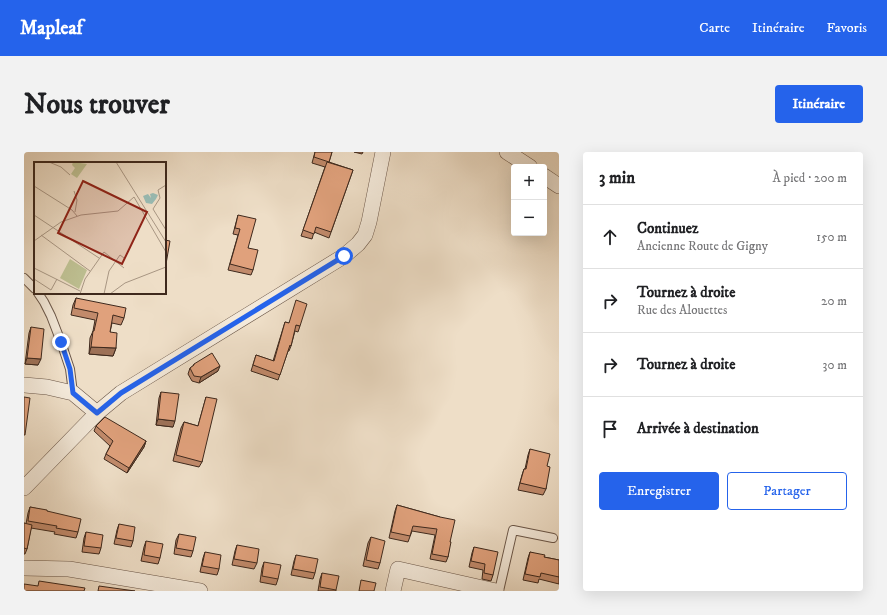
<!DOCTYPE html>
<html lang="fr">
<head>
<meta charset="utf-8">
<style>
	:root { --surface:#fff; --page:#f2f2f2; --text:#202124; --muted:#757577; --line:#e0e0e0; --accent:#2563eb }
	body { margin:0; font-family:"IM FELL DW Pica",serif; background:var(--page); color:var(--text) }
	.controls { position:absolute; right:12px; top:12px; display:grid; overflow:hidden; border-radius:4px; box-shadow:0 4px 16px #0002 }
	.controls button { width:36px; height:36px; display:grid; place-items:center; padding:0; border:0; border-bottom:1px solid var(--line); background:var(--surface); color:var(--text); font:20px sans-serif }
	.stop { position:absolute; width:12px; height:12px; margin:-9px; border:3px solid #2563eb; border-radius:50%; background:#fff }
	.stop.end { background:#2563eb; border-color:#fff; box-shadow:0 1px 4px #0008 }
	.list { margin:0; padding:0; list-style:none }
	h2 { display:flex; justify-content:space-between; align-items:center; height:52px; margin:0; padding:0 16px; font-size:17px }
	h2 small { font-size:13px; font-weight:400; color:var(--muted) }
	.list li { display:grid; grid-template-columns:26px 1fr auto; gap:12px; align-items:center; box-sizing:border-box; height:64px; padding:0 16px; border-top:1px solid var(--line) }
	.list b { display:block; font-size:15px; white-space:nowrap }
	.list p { margin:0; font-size:13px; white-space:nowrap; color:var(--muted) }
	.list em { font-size:13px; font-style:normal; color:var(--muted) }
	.actions { display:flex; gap:8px; padding:12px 16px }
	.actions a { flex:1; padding:9px 0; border:1px solid var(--accent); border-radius:4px; text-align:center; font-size:14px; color:var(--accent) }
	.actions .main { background:var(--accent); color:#fff }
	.icon { flex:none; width:22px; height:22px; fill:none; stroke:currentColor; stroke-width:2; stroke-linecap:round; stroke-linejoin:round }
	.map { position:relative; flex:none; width:535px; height:439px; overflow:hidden; border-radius:4px }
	header { display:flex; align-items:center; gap:24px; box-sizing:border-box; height:56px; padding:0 20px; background:var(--accent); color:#fff }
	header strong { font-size:19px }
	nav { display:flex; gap:22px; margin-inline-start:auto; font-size:14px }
	.intro { display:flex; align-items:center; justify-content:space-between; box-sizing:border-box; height:96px; padding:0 24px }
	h1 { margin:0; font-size:28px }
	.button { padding:10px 18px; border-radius:4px; background:var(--accent); color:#fff; font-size:14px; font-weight:700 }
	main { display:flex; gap:24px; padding:0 24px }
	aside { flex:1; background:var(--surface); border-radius:4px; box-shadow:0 4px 16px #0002 }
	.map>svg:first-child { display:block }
</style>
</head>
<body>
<header>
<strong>Mapleaf</strong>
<nav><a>Carte</a><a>Itinéraire</a><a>Favoris</a></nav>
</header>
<div class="intro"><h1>Nous trouver</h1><a class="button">Itinéraire</a></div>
<main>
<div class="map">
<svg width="535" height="439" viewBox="0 0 535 439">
	<rect width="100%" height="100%" fill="#eedec7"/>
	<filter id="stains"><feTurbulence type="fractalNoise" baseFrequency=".005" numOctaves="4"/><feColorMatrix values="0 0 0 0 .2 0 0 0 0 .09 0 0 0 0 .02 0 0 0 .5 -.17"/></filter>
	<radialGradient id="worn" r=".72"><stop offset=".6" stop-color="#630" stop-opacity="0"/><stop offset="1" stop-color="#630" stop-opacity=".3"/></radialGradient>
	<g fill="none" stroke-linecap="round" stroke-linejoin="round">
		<defs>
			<g id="service">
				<path d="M0,126L11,137"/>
				<path d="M14,141L20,150L27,164L37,190L46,217L49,241"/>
				<path d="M475,439L489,378L529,386"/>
			</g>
			<g id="minor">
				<path d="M483,0L506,15"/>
				<path d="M520,24L535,34"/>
				<path d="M0,233L23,235L49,241L73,261"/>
				<path d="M0,336L73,261L97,241L320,104L334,92L341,83L345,70L359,0"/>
				<path d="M0,416L45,417L176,439"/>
				<path d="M369,439L374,417L472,439"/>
			</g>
		</defs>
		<use href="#service" stroke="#6a5648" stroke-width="10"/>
		<use href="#minor" stroke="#6a5648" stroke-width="16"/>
		<use href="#service" stroke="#f4eadb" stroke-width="8"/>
		<use href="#minor" stroke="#f4eadb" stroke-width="15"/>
	</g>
	<g fill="#c18a6b" stroke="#3e291d">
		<path d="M291,0H308L305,10L329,18L305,86L290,80L288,87L277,84L301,15L288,11Z"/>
		<path d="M330,0H339L338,2Z"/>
		<path d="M214,63L224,96L229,118L227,123L204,118L214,83L209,82Z"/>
		<path d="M52,146L100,166L97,173L88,171L86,180L92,196L89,204L65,202L66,186L69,179L71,168L47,163L49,153Z"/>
		<path d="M261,170L276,174L274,180L271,179L267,194L265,199H264L254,228L227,219L232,203L249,209Z"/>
		<path d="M7,175L14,213L1,212L5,181Z"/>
		<path d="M170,212L194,219L175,231L168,229L164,222L166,216L169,214Z"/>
		<path d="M137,240L149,275L132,273L135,246Z"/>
		<path d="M182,245L178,310L175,315L149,309L157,276L160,270L174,274Z"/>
		<path d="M72,274L122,289L120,295L103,321L80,307L82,302L86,294L70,279Z"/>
		<path d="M506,297L523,314L522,337L519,343L494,338L498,323L500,317H501L504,303Z"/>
		<path d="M373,353L416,365L426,390L424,405L422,410L406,407L411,383L388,379L384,390L365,386L371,359Z"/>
		<path d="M6,355L23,359L54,380L52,386L30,382L31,380L7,376L3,397L1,402H0V371L2,372L4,361Z"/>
		<path d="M95,372L109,389L107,395L90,392L93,378Z"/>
		<path d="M62,380L77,396L75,402L58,400L60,386Z"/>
		<path d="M155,382L169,399L167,405L150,402L152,388Z"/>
		<path d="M347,385L356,411L354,417L339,414L344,391Z"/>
		<path d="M122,389L136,406L134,412L117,409L120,395Z"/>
		<path d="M213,393L233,411L230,417L208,413L211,399Z"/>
		<path d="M450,395L469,423L467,429L458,427L459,418L445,415L448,401Z"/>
		<path d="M181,400L195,417L193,423L176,420L179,406Z"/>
		<path d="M506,400L520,405L535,408V432L515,427L514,431L499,428L504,406Z"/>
		<path d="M272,403L291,421L289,427L267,423L270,409Z"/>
		<path d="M240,410L254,427L252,433L236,430L238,416Z"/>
		<path d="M298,421L312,438V439H294L296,427Z"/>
	</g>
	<g fill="#9d7157" stroke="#3e291d">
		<path d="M67,195L92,196L89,204L65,202Z"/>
		<path d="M3,206L17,207L14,213L1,212Z"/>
		<path d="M196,214L194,219L175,231L177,225Z"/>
		<path d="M134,267L151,269L149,275L132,273Z"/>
		<path d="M122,289L120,295L103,321L105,316Z"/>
	</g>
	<g fill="#e0a17c" stroke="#3e291d">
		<path d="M291,0H308L305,10L290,5Z"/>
		<path d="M303,10L329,18L307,80L292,75L290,82L279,78Z"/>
		<path d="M214,63L232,67L224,96L234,98L229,118L206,112L216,77L211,76Z"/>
		<path d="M141,88L146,89L142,112H141Z"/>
		<path d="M52,146L102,156L100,166L89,163L86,180L93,181L92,196L67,195L69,179H70L74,161L50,156Z"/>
		<path d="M272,148L283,152L276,174L272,173L267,194L266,193L256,223L229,213L232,203L250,209L261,170L265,171Z"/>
		<path d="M7,175L20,177L17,207L3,206Z"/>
		<path d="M188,201L196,214L177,225L170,224L166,216L170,213V212Z"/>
		<path d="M137,240L155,242L151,269L134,267Z"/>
		<path d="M0,245L6,246L1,283H0Z"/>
		<path d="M182,245L193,247L178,310L152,303L160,270L174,274Z"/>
		<path d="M81,265L122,289L105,316L82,302L89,289L72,274Z"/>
		<path d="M506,297L526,302L523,314L526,315L522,337L496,331L500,317H502Z"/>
		<path d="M373,353L416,365L431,368L426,390H427L424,405L408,402L413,377L389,374L386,384L367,380Z"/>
		<path d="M6,355L23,358V359L57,367L54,380L32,376L33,374L4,369Z"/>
		<path d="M0,371L8,373L3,397L0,396Z"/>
		<path d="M95,372L111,375L109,389L92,386Z"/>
		<path d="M62,380L79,383L77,396L60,394Z"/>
		<path d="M155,382L172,385L169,399L152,396Z"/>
		<path d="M347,385L361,389L356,411L342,408Z"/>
		<path d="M122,389L139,392L136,406L120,403Z"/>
		<path d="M213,393L235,397L233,411L210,407Z"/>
		<path d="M450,395L474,400L469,423L460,421L461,412L447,409Z"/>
		<path d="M181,400L197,403L195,417L178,414Z"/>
		<path d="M506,400L521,403L520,405L535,408V425L517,421L516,425L501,422Z"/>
		<path d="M272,403L294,407L291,421L269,417Z"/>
		<path d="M240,410L257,413L254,427L238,424Z"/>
		<path d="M298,421L315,424L312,438L296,435Z"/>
		<path d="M337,428L352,431L350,439H335Z"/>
		<path d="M15,429L61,436L60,439H0V432L14,434Z"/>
		<path d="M75,434L111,439H74Z"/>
	</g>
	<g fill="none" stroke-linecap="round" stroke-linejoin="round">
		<path stroke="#2563eb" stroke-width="5" d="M37,190L46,217L49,241L73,261L97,241L320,104"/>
	</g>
	<g transform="translate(10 10)">
		<rect width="132" height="132" fill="#eedec7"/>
		<path d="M39,0L53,2L43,16L37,12L41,6L38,3ZM36,97L53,108L45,127L26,116Z" fill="#bec092"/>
		<path d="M119,31L124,33L122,37L118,42L112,41L109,34L114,32L117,36L116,32Z" fill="#99bcb4"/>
		<path fill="none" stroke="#a89683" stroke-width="1" d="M15,0L27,5L36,13M82,0L132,80M132,23L124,28L126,36L119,47L132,68M0,24L38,48L43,54M40,29L43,38L41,50M0,53L65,96M7,73L56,109M0,79L27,60L47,53L84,49L100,35L132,90M0,106L46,129M0,117L17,128L23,117M46,132L51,117L70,90L90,106M70,132L75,109L86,93L90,96M76,132L91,121L132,105"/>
		<path fill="#8f2418" fill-opacity="0.15" stroke="#8f2418" stroke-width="2" d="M49,19L113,50L88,102L24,71Z"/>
		<rect width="132" height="132" fill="none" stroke="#3e291d" stroke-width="2"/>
	</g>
	<rect width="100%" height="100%" filter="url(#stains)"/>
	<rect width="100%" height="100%" fill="url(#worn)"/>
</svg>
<div class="controls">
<button>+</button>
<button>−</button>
</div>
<div class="stop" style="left:320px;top:104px"></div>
<div class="stop end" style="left:37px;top:190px"></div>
</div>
<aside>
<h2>3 min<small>À pied · 200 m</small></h2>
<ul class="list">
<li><svg class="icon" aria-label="ahead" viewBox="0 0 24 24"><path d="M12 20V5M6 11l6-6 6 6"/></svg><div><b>Continuez</b><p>Ancienne Route de Gigny</p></div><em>150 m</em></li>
<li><svg class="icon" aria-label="right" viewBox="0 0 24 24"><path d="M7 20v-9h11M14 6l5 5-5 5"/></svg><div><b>Tournez à droite</b><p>Rue des Alouettes</p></div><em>20 m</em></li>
<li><svg class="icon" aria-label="right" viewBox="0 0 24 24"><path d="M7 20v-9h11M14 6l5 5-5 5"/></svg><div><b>Tournez à droite</b></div><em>30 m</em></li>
<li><svg class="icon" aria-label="arrive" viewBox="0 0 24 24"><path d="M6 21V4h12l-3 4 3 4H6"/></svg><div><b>Arrivée à destination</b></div></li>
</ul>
<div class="actions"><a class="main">Enregistrer</a><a>Partager</a></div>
</aside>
</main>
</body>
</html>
